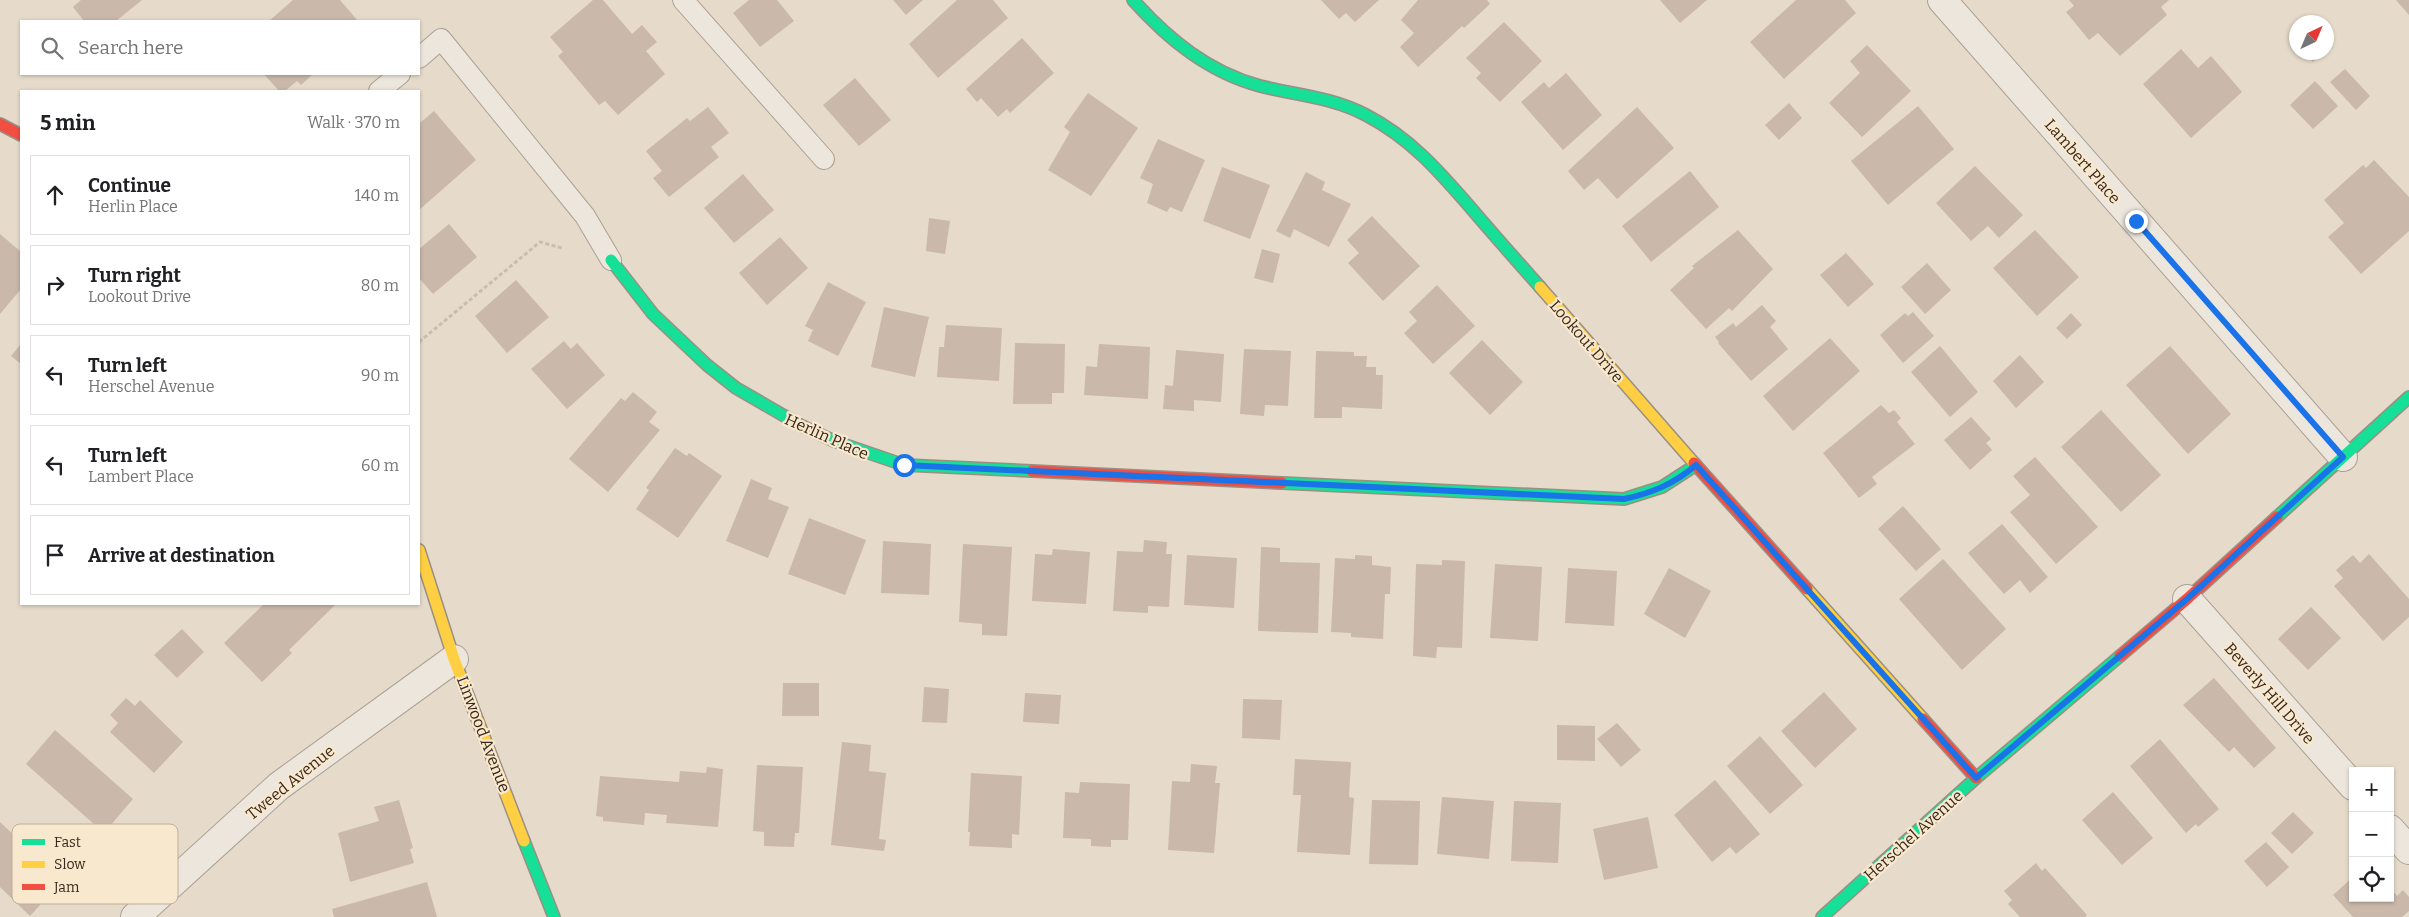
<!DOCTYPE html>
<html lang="en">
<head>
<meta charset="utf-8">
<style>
	:root { --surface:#fff; --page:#f2f2f2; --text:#202124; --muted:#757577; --line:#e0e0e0 }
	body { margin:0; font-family:Bitter,serif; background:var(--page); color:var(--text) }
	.controls { position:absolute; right:15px; bottom:15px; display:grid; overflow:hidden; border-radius:0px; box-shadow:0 1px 4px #0004 }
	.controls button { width:45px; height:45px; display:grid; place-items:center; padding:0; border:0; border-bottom:1px solid var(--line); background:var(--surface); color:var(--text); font:25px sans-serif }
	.compass { position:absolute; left:2289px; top:15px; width:45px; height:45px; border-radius:50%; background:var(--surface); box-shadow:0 1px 4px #0004; rotate:44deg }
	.stop { position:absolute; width:15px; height:15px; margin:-11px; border:4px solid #1a73e8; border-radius:50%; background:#fff }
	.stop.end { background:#1a73e8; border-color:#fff; box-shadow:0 1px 5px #0008 }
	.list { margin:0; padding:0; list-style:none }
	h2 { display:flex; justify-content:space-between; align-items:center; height:65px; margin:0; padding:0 20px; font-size:21px }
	h2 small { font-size:16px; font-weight:400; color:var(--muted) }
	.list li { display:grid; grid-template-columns:32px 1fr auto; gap:15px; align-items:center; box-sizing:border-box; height:80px; margin:0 10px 10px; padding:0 10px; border:1px solid var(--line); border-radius:0px }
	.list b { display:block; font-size:19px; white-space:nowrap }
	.list p { margin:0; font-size:16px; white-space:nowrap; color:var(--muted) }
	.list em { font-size:16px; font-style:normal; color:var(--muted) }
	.icon { flex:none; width:28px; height:28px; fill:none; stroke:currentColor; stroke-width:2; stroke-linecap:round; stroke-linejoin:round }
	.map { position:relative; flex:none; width:2409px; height:917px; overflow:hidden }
	.search { position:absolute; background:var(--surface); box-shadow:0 1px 4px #0004; left:20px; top:20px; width:400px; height:55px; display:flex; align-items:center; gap:12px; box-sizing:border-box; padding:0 18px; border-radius:0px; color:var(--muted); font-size:19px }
	.panel { position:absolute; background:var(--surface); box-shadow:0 1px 4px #0004; left:20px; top:90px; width:400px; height:515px; border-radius:0px }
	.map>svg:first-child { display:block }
</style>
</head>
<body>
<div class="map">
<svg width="2409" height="917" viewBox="0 0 2409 917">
	<rect width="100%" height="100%" fill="#e6dbca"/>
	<g fill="#cab8aa">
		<path d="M81,0H142L116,21H84L73,7Z"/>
		<path d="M293,0H340L358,21H269Z"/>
		<path d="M593,0H603L632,34L642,25L657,42L646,51L665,74L618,115L605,101L599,105L558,56L563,52L550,37Z"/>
		<path d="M749,0H777L794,21L760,47L733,13Z"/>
		<path d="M893,0H923L906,15Z"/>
		<path d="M957,0H993L1008,18L938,78L909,44Z"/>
		<path d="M1321,0H1379L1355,22L1346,13L1339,19Z"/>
		<path d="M1418,0H1487L1490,4L1464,28L1462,26L1460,28L1418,67L1400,47L1414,33L1401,20Z"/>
		<path d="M1660,0H1707L1680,23Z"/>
		<path d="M1796,0H1845L1856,13L1784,79L1750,42Z"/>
		<path d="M2069,0H2169L2161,7L2167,15L2120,56L2098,33L2089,40L2066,12L2074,6Z"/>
		<path d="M2396,0H2409V15Z"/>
		<path d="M1504,22L1542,61L1500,102L1476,78L1481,73L1466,58Z"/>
		<path d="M1022,38L1054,73L1010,113L1007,109L998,117L981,98L977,102L966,89Z"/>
		<path d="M1867,45L1911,91L1862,137L1829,103L1860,73L1850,61Z"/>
		<path d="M2181,49L2198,68L2211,56L2242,92L2191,138L2143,84Z"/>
		<path d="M2303,52H2322L2313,62Z"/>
		<path d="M2345,69L2370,96L2356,110L2330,82Z"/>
		<path d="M1566,73L1602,115L1563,150L1521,102L1544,82L1549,88Z"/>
		<path d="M264,74H313L301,85L297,81L285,91H279Z"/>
		<path d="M855,78L891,120L859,146L823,105Z"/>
		<path d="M2315,81L2338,106L2313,129L2290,105Z"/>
		<path d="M1088,93L1138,128L1091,196L1048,170L1070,132L1064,127Z"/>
		<path d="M1789,103L1802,118L1779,140L1765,125Z"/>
		<path d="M1918,106L1954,149L1888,205L1851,161Z"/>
		<path d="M708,107L729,133L711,147L719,157L669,197L653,178L662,171L646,151L687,118L690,121Z"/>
		<path d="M1637,107L1674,148L1617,199L1598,178L1584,190L1568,171Z"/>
		<path d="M434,111L476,160L419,210V124Z"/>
		<path d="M1158,139L1205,160L1182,212L1170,207L1167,212L1147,203L1153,184L1140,178Z"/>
		<path d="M2374,160L2409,197V231L2361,274L2328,237L2344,223L2324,200L2363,165L2366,168Z"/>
		<path d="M1975,166L2023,215L1999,238L1988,226L1971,241L1936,203Z"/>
		<path d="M1222,167L1270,185L1250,239L1203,221Z"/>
		<path d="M1690,171L1719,207L1651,262L1622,226Z"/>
		<path d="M1306,172L1325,182L1322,190L1351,204L1329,247L1294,229L1290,238L1276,231Z"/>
		<path d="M743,174L774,210L734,243L704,208Z"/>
		<path d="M1372,216L1420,266L1383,301L1348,263L1359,253L1347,240Z"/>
		<path d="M929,218L950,221L945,254L926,251Z"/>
		<path d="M449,224L477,257L433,294L419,278V249Z"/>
		<path d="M1738,230L1773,269L1732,311L1729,308L1706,329L1670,290L1694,268L1692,266Z"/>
		<path d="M2035,230L2079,277L2037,316L1993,268Z"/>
		<path d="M0,234L21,252V289L0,314Z"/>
		<path d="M780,237L808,268L767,305L739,273Z"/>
		<path d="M1262,249L1280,254L1273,283L1254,278Z"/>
		<path d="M1846,253L1874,284L1848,307L1820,275Z"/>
		<path d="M1927,263L1951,290L1925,314L1901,287Z"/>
		<path d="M516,280L549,317L507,353L475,316Z"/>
		<path d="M828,282L866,302L838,356L808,341L813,330L805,326Z"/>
		<path d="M1437,285L1475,326L1433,364L1404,333L1417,321L1409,312Z"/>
		<path d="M1762,305L1776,321L1770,327L1788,349L1751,381L1718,343L1719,342L1715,337L1733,323L1736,327Z"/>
		<path d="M884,307L929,317L915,377L871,367Z"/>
		<path d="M1913,312L1934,336L1903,363L1880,335L1905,313L1908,316Z"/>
		<path d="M2071,313L2082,325L2067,339L2056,328Z"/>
		<path d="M946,325L1002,328L999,381L937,377L939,347H944Z"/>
		<path d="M1830,338L1860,371L1793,431L1763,396Z"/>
		<path d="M1482,340L1523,382L1490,415L1449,373Z"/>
		<path d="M564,341L571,349L577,343L605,375L567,409L531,369Z"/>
		<path d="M1015,343L1065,344L1064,393H1052V404H1013Z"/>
		<path d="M21,344V364L11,356Z"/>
		<path d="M1099,344L1150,347L1148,399L1084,395L1086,366L1097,367Z"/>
		<path d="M1940,346L1978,392L1950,417L1911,372Z"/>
		<path d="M2170,346L2231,414L2188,454L2126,385Z"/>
		<path d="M1244,349L1291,351L1288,406L1265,405L1264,416L1240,414Z"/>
		<path d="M1176,350L1224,354L1221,402L1194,400V411L1163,409L1165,385L1173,386Z"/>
		<path d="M1316,351L1354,352V356H1367L1366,367H1376V375H1383L1382,409L1342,407V418H1314Z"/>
		<path d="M2020,355L2044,382L2016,408L1993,381Z"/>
		<path d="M633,392L657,412L649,422L660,430L608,492L569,459L621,398L625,401Z"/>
		<path d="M1881,405L1889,413L1894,410L1901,418L1897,422L1915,444L1872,477L1877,484L1859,498L1823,453Z"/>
		<path d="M2101,410L2161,475L2121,512L2061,447Z"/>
		<path d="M1971,417L1991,439L1986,443L1992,450L1970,470L1944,440Z"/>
		<path d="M675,448L687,456L689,453L722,476L678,538L636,509L649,490L646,488Z"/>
		<path d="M2035,457L2098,527L2056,564L2010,512L2030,495L2013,476Z"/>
		<path d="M751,479L772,488L768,499L789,507L768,558L726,541Z"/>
		<path d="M1903,506L1941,549L1916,571L1878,529Z"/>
		<path d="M809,518L866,540L845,595L788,574Z"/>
		<path d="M2002,524L2048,577L2030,593L2020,580L2004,594L1968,553Z"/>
		<path d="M1144,540L1167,542L1166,554H1172L1169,607L1148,606V613L1113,611L1117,551L1143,552Z"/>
		<path d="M883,541L931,544L929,595L881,593Z"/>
		<path d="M963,544L1012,547L1007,636L982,635V624L959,622Z"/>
		<path d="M1261,547L1280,548V562L1320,563L1318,633L1258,631Z"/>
		<path d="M1053,549L1090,552L1086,604L1032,601L1035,554L1052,555Z"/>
		<path d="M2369,554L2409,599V617L2383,641L2334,586L2343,578L2336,570L2353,555L2360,563Z"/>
		<path d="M1187,555L1237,558L1234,608L1184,605Z"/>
		<path d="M1355,555L1372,556V565L1391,567L1390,594H1385L1383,639L1351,637V633L1331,632L1335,558L1355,559Z"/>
		<path d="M1943,559L2006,629L1962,670L1899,599Z"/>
		<path d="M1442,560L1465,561L1462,648L1437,647L1436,658L1413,656L1416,564L1442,565Z"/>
		<path d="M1495,564L1542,567L1538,641L1490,638Z"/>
		<path d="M1568,568L1617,571L1614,626L1565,623Z"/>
		<path d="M1669,568L1711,591L1685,638L1644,614Z"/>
		<path d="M264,604H336L289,650L292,653L262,682L224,643Z"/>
		<path d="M2311,607L2341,638L2308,670L2278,639Z"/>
		<path d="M182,629L204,652L177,678L154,655Z"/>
		<path d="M2214,678L2276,748L2254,768L2234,747L2229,752L2183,705Z"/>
		<path d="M783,683H819V716H782Z"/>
		<path d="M924,687L949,689L947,723L922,722Z"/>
		<path d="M1824,692L1857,729L1815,768L1781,731Z"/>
		<path d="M1025,693L1061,695L1059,724L1023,722Z"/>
		<path d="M126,698L135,706L140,700L183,742L154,773L110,732L118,723L110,715Z"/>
		<path d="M1243,699L1282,700L1280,740L1242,738Z"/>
		<path d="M1617,723L1641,750L1621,767L1597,739Z"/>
		<path d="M1557,725L1595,726V761L1557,760Z"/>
		<path d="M55,730L133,799L104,833L26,764Z"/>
		<path d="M1760,736L1803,785L1770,814L1727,766Z"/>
		<path d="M2160,739L2219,809L2198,827L2196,824L2186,833L2130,766Z"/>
		<path d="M842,742L871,745L869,771L886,773L879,839L886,840L884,851L831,845Z"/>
		<path d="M1295,759L1351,762L1349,797L1354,798L1350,855L1297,852L1301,795H1293Z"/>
		<path d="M1191,764L1217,766L1215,783H1220L1214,853L1168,850L1172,781L1190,782Z"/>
		<path d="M757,765L803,767L799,833H795L794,847L764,846V832L753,831Z"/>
		<path d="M707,767L723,769L718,827L666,823L667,815L645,813L644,825L603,821V817L596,816L600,776L679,782L680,771L706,773Z"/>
		<path d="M971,773L1022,776L1019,835L1012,834V848L969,846L970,832H968Z"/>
		<path d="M1715,780L1760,834L1736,854L1730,847L1712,862L1674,815Z"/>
		<path d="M1080,782L1130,784L1128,840H1111V847L1091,846V839L1063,838L1065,792L1079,793Z"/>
		<path d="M2113,792L2153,838L2122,865L2082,820Z"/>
		<path d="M1442,797L1494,801L1489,859L1437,854Z"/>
		<path d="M399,800L413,848L410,849L414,863L350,882L338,833L379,821L374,807Z"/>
		<path d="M1372,800L1420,801L1418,865L1369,864Z"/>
		<path d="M1514,801L1561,803L1558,863L1511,861Z"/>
		<path d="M2293,812L2314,833L2292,854L2271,833Z"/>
		<path d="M1648,817L1658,868L1604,880L1593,829Z"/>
		<path d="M0,822L62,881L30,916L0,887Z"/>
		<path d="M2266,842L2289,867L2267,887L2244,861Z"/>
		<path d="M2036,863L2042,871L2045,868L2087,915L2085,917H2020L2008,904L2012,900L2004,891Z"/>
		<path d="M2353,877V898H2390V888L2397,896L2403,890L2409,897V911L2402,917H2353L2333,895Z"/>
		<path d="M427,882L437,917H334L332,909Z"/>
	</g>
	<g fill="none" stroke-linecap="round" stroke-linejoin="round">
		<defs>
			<g id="lane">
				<path d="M683,0L824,159"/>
				<path d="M419,58L441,39L585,216L611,260"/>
				<path d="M379,91L400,74"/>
			</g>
			<g id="street">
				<path d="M1942,0L2343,457"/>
				<path d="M2187,599L2353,786"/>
				<path d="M2390,829L2409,850"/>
				<path d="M135,917L279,786L454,659"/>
			</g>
			<g id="fast">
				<path d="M1133,0C1168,39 1208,72 1260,86C1296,95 1332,97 1366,115C1410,138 1438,170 1470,207C1493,234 1517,261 1540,287"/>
				<path d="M611,260L653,314L707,365L736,388L800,425L834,441L904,465L1032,471"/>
				<path d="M1282,483L1624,499L1662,487L1696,465"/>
				<path d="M2277,517L2409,397"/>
				<path d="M524,841L554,917"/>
				<path d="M1822,917L1976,778L2120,656"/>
			</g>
			<g id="slow">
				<path d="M1540,287L1694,463"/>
				<path d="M419,550L454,659L524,841"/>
				<path d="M1807,589L1923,719"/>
			</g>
			<g id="jam">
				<path d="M0,124L21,135"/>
				<path d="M1694,463L1807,589"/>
				<path d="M1032,471L1282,483"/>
				<path d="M2120,656L2187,599L2277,517"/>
				<path d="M1923,719L1976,778"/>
			</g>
		</defs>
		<use href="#lane" stroke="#aba094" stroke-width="22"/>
		<use href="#street" stroke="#aba094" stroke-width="30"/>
		<use href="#fast" stroke="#9a8f83" stroke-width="14"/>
		<use href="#slow" stroke="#9a8f83" stroke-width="14"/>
		<use href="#jam" stroke="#9a8f83" stroke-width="14"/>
		<path stroke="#c6bdb3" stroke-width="3" stroke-dasharray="4 2.5" stroke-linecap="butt" d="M419,342L540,242L562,248"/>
		<use href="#lane" stroke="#ede6dd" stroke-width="20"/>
		<use href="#street" stroke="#ede6dd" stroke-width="28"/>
		<use href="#fast" stroke="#16e098" stroke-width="11"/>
		<use href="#slow" stroke="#ffcf43" stroke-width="11"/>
		<use href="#jam" stroke="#f24e42" stroke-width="11"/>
	</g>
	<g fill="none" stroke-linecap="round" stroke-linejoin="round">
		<path stroke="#1a73e8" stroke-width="6" d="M904,465L1624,499C1652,493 1674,484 1696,465L1976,778L2187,599L2343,457L2136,221"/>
	</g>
	<g text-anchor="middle" stroke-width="4.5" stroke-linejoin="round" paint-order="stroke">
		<g font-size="16" fill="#39271b" stroke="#f8e8ce">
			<text transform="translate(2083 161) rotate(49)" y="6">Lambert Place</text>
			<text transform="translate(1587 341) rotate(49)" y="6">Lookout Drive</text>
			<text transform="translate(827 436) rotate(24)" y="6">Herlin Place</text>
			<text transform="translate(2270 693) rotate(49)" y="6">Beverly Hill Drive</text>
			<text transform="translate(484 734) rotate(69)" y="6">Linwood Avenue</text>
			<text transform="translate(290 782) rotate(-39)" y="6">Tweed Avenue</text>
			<text transform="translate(1913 835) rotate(-42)" y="6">Herschel Avenue</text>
		</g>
	</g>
	<rect x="12" y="824" width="166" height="80" rx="8" fill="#f8e8ce" stroke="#bfae98" stroke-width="1"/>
	<rect x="22" y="839" width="23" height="6" fill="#16e098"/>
	<rect x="22" y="861" width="23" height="7" fill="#ffcf43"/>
	<rect x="22" y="884" width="23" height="6" fill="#f24e42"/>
	<g font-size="14" fill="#39271b">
		<text x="54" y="847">Fast</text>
		<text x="54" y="869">Slow</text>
		<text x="54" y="892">Jam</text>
	</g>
</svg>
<div class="controls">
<button>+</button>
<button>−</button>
<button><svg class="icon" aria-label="locate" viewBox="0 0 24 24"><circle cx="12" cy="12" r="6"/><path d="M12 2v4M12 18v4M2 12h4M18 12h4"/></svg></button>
</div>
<svg class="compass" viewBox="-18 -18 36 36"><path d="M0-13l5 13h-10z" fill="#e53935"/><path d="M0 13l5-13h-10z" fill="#757577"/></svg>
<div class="stop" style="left:904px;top:465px"></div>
<div class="stop end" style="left:2136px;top:221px"></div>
<div class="search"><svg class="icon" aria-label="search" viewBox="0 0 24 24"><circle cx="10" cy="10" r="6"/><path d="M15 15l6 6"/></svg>Search here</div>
<section class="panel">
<h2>5 min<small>Walk · 370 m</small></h2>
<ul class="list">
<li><svg class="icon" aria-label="ahead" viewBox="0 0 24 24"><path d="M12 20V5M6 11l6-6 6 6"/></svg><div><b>Continue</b><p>Herlin Place</p></div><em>140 m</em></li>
<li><svg class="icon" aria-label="right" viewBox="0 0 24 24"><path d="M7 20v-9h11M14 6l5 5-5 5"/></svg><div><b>Turn right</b><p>Lookout Drive</p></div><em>80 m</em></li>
<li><svg class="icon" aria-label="left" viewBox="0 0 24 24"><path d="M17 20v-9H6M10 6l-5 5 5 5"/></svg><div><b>Turn left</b><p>Herschel Avenue</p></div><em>90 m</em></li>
<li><svg class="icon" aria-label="left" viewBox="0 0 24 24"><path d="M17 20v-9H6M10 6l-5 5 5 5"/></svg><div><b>Turn left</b><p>Lambert Place</p></div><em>60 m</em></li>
<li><svg class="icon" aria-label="arrive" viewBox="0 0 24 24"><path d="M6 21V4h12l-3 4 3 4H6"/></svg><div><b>Arrive at destination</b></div></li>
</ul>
</section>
</div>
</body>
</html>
